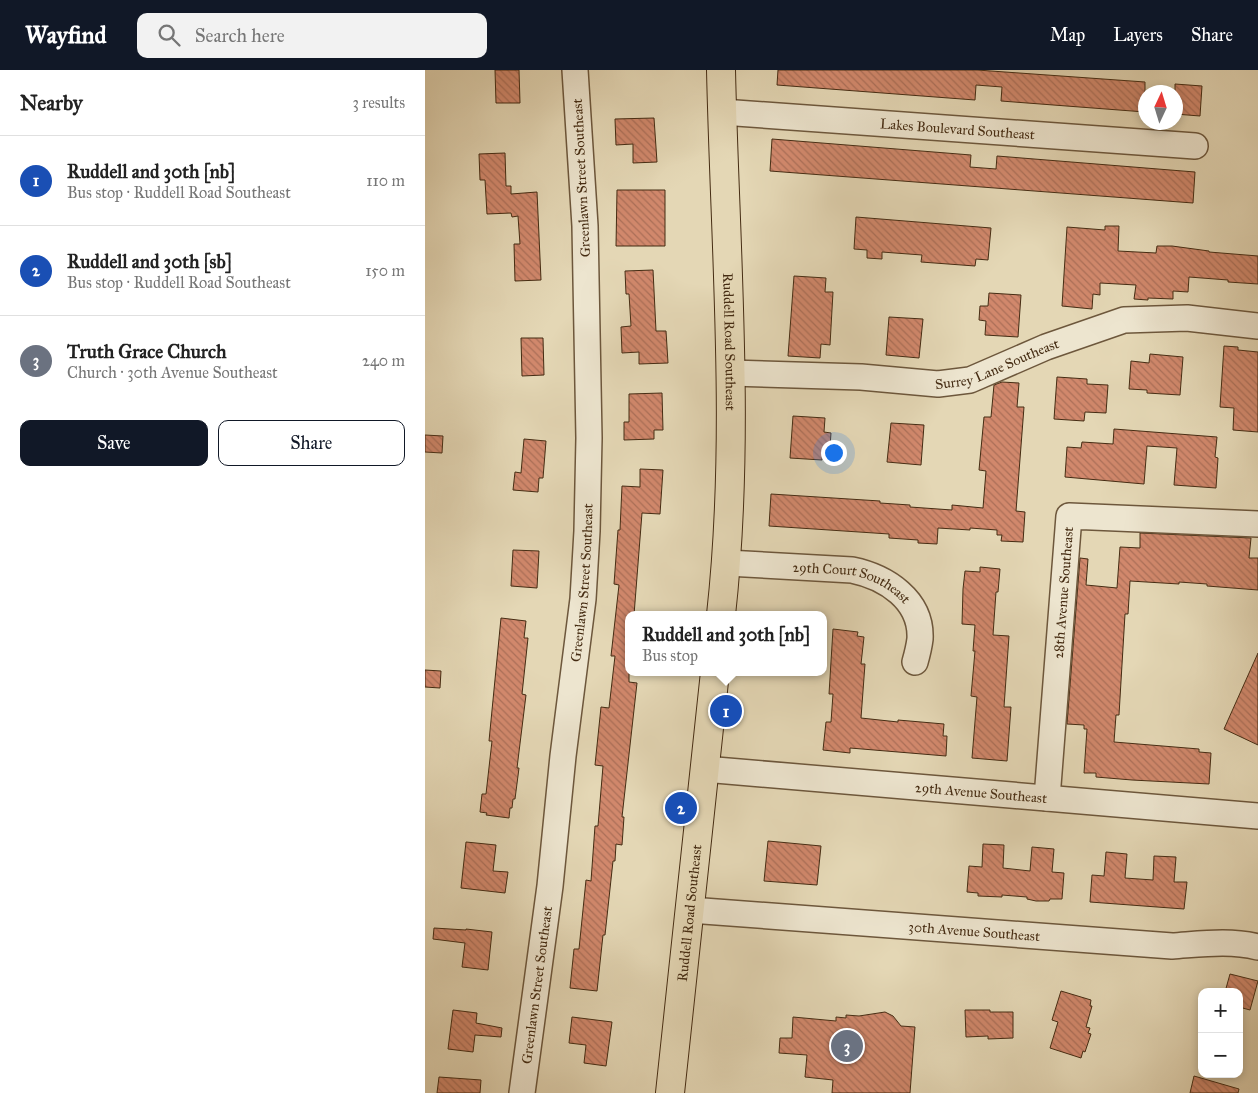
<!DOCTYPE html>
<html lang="en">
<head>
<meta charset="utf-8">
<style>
	:root { --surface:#fff; --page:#f2f2f2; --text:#222; --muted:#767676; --line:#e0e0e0; --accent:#111827 }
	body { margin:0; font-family:"IM FELL Great Primer",serif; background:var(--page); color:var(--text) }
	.controls { position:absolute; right:15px; bottom:15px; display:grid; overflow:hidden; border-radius:10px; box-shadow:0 2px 8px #0003 }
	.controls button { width:45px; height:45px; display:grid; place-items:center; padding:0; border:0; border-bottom:1px solid var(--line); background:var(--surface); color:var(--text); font:25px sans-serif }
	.compass { position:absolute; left:713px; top:15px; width:45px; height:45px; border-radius:50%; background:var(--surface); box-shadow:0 2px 8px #0003; rotate:4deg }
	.you { position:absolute; left:408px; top:382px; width:18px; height:18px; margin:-12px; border:4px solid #fff; border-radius:50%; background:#1a73e8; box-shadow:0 0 0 8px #1a73e833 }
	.badge { display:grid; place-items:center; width:32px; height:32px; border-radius:50%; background:var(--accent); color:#fff; font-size:16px; font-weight:700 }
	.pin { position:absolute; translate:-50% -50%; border:2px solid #fff; box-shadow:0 1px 5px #0006 }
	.popup { position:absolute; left:200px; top:541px; width:202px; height:65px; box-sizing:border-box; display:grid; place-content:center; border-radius:10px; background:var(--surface); filter:drop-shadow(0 1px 4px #0005); font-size:16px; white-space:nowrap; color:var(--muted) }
	.popup b { font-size:19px; color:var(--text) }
	.popup::after { content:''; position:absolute; left:50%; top:100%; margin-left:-10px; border:10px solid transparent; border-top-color:var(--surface) }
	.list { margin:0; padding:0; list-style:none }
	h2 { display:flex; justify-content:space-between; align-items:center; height:65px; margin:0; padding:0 20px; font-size:21px }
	h2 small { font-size:16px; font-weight:400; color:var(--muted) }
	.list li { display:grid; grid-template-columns:32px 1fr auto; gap:15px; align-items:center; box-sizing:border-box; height:90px; padding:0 20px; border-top:1px solid var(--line) }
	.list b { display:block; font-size:19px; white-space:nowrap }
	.list p { margin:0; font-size:16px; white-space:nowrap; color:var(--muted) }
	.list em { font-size:16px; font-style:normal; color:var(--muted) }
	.actions { display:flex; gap:10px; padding:15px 20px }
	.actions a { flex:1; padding:11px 0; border:1px solid var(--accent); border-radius:10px; text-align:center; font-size:18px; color:var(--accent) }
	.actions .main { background:var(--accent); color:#fff }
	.icon { flex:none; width:28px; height:28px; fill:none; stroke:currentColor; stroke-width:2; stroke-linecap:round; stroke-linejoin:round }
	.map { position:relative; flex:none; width:833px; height:1023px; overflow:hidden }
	header { display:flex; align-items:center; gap:30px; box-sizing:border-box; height:70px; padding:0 25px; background:var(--accent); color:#fff }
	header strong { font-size:24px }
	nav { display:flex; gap:28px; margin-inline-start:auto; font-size:18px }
	.search { width:350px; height:45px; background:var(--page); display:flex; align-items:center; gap:12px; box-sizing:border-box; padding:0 18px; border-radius:10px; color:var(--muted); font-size:19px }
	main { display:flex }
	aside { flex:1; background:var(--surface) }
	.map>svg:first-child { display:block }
</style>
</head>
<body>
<header>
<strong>Wayfind</strong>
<div class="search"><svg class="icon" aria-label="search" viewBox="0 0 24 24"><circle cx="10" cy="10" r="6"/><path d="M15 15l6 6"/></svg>Search here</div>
<nav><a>Map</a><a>Layers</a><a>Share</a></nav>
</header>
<main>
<aside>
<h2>Nearby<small>3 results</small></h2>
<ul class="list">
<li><span class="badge" style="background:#1a4fb4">1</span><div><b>Ruddell and 30th [nb]</b><p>Bus stop · Ruddell Road Southeast</p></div><em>110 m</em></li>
<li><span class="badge" style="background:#1a4fb4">2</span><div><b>Ruddell and 30th [sb]</b><p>Bus stop · Ruddell Road Southeast</p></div><em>150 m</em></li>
<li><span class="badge" style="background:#6b7280">3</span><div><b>Truth Grace Church</b><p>Church · 30th Avenue Southeast</p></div><em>240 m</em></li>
</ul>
<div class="actions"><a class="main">Save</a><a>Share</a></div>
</aside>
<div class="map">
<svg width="833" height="1023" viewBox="0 0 833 1023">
	<defs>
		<pattern id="building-back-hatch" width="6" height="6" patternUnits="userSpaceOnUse" patternTransform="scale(1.25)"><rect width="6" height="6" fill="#d1886c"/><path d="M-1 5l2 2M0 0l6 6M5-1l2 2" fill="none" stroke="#ab6f58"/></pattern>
	</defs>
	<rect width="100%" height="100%" fill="#e4d7b5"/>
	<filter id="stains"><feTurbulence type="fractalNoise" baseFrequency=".004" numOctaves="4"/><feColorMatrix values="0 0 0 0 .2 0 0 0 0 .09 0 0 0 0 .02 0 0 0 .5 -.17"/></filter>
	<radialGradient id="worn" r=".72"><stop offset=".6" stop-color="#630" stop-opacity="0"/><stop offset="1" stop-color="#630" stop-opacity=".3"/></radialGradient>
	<g fill="url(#building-back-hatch)" stroke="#452c13">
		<path d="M70,0H94L95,33H71Z"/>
		<path d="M353,0H552L720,12V42L576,31L577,17L551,15L550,30L352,15Z"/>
		<path d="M750,14L777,16L775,46L750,44Z"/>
		<path d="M229,48L232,92L208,93V74L191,75L190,49Z"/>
		<path d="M347,69L546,85L545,97L571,99L572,86L770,102L768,133L345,101Z"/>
		<path d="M80,83L81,116H86V124L112,122L116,210L90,211L89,174H95L93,146L87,147L86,143L62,144L60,110H55L54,84Z"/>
		<path d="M192,120H240V176H191Z"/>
		<path d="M431,147L566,158L563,190L551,189L550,196L496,192L497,185L470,183L457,182V189L442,188V180L429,179Z"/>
		<path d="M680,156H694L693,181L731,183L732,176H747L784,181V182L833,186V214L803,212V210L764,207L763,222L748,221V229L723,228V230L709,229L711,215L675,213V225L668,224L667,239L637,236L642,157L680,160Z"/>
		<path d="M228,200L231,261H241L243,293L214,294V282L197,283L196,257L206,256L204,224H201L200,201Z"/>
		<path d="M369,206L401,208L400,222H408L405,275L396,274L395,288L363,286Z"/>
		<path d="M564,223L596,225L593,267L560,265L561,251L554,250L555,236H563Z"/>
		<path d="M464,247L498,249L494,288L461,285Z"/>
		<path d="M96,268H118L119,305L97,306Z"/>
		<path d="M799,276L813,277V280L833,282V362L808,360L809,338L795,337Z"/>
		<path d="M725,284L758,287L755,325L722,323V320L704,319L706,291L724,293Z"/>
		<path d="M632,307L662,309V314L683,315L681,343L660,342L659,351L629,349Z"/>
		<path d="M577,312L594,313L592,337H599L591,441L600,442L598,472L576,471L577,465H572V460L545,458V460L513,458L512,474L493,473V470L464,468V464L344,456L346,424L455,431V433L485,435V437L527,440V435L558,438L561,401L554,400L559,347H566L569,315Z"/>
		<path d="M237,323L238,360H229V369L199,370V352H204V324Z"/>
		<path d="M368,346L400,348L399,362L406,363L405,377H398L397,390L365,388Z"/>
		<path d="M466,353L499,355L496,395L462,392Z"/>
		<path d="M689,359L792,367L790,387L793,388L791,418L749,415L752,378L722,376L719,414L640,407L642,377L656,378L657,372L688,374Z"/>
		<path d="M0,365L18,366L17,383L0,382Z"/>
		<path d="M99,369L121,371L118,408H114L113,422L88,420L90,402L96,403Z"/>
		<path d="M215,399L238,400L235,444L217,443L209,545H204V612L212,613L197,747H199L197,775L191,774L190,791H188L180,865H178L172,921L145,918L149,879H154L161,810L166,811L170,756H173L178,696L170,695L176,637L184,638L190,586H186L194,515L189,514L193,460H195L197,416L215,417Z"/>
		<path d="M715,463L826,468L824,488H833V520L782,516V514L754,512V514L705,511L703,544H700L694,645H691L689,672L774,679V682L786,683L784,714L707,710L671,707V703H659L662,659H659V655L642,654L655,488L663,489L661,515L692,518L695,477L715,478Z"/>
		<path d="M88,480L114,481L112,518L86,516Z"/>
		<path d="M555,497L575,499L573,522H571L568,565L584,566L579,637H586L582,691L547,688L552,627L546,626L550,581H548L550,555L537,554L538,519L540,501L555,502Z"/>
		<path d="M76,548L101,551L99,568H103L97,624L101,625L92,698H94L90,729H88L87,738H85L84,748L61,745L62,743L55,742L57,724H61L67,671H64Z"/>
		<path d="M408,559L433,562L432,566L439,567L436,594H440L436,648L473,652V650L519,654L518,666H522L521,686L425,678V683L398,680L401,652H406L408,624H404Z"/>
		<path d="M833,583V675L799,659Z"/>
		<path d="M0,600L16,601L15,618L0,617Z"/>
		<path d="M343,771L396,776L392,815L339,811Z"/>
		<path d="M41,772L71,775L68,801L83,802L80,823L36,818Z"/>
		<path d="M558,774L579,775L578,798L605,801L607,777L629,779L627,802L639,803L637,829H625L624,831H611L602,829V827L577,825V827L553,826V823L542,822L544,796L557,797Z"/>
		<path d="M681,782L702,784L700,808L728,810L729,786L751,787L749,812H762L759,839L665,832L667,805L679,806Z"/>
		<path d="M9,858L41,860V859L67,862L63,900L37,897L40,873L8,869Z"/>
		<path d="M805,904L833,911L825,940L814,937V922H800Z"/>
		<path d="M636,921L666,930L665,936H667L661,957L665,958L663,963L666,964L660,982L658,981L656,988L625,978L633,952L627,950Z"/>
		<path d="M28,940L52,943L51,953L77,958L76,967L50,965L48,982L23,979Z"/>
		<path d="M540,940H565V942H588V968L563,969V966L541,967Z"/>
		<path d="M460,942L468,946L476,956L490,957L485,1023H407L408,1010L380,1007L382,985L354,983L355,968H367L368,947L411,951V947L421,948V945L434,946Z"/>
		<path d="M147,947L187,952L181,996L159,993L161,975L144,973Z"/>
		<path d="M769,1006L814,1019L813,1023H765Z"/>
		<path d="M14,1007L56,1010L55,1023H12Z"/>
	</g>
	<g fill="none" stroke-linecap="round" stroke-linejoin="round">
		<defs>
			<g id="minor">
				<path id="s1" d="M297,42L770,76"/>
				<path id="s2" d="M306,303L436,307L513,314L545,310L621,277L699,250L762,248L833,256"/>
				<path id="s3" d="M302,493L427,500C461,507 497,530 495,569C494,577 492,585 490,592"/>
				<path id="s4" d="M279,699L833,746"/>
				<path id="s5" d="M622,728L644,446L833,454"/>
				<path id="s6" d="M265,840L747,876C777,874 805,870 833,877"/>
				<path id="s7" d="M97,1023L125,816L138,686L158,529L162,461L164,368L160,156L150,0"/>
			</g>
			<g id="major">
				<path id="s8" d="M296,0C300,181 316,364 296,545"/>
				<path id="s9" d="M245,1023L290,602"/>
			</g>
		</defs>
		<use href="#minor" stroke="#6d573c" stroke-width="28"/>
		<use href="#major" stroke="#452c13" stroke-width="30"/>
		<use href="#minor" stroke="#ede5cf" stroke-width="25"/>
		<use href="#major" stroke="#e4d7b5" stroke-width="28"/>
	</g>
	<g text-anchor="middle" stroke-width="5" stroke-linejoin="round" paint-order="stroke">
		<g font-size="14" fill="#452c13" stroke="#ede5cf">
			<text dy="5" stroke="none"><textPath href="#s1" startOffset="236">Lakes Boulevard Southeast</textPath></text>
			<text transform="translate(156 108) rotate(-93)" y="5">Greenlawn Street Southeast</text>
			<text dy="5" stroke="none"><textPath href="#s8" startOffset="272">Ruddell Road Southeast</textPath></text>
			<text dy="5" stroke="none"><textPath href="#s2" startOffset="270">Surrey Lane Southeast</textPath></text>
			<text dy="5" stroke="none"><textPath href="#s7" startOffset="514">Greenlawn Street Southeast</textPath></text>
			<text dy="5" stroke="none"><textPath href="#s3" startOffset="128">29th Court Southeast</textPath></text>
			<text dy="5" stroke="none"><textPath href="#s5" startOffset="206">28th Avenue Southeast</textPath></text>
			<text dy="5" stroke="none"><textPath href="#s4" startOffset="278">29th Avenue Southeast</textPath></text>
			<text dy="5" stroke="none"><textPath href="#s9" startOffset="181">Ruddell Road Southeast</textPath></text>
			<text dy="5" stroke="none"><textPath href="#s6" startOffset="285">30th Avenue Southeast</textPath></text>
			<text dy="5" stroke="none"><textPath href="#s7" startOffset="109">Greenlawn Street Southeast</textPath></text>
		</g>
	</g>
	<rect width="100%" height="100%" filter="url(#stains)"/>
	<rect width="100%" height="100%" fill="url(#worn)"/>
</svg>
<div class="controls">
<button>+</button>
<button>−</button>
</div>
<svg class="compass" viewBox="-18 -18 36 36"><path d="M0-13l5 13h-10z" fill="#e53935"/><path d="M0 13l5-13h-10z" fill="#767676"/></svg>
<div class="you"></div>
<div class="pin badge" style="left:301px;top:641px;background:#1a4fb4">1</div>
<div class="popup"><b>Ruddell and 30th [nb]</b>Bus stop</div>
<div class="pin badge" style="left:256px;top:738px;background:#1a4fb4">2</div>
<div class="pin badge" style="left:422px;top:976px;background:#6b7280">3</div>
</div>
</main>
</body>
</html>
